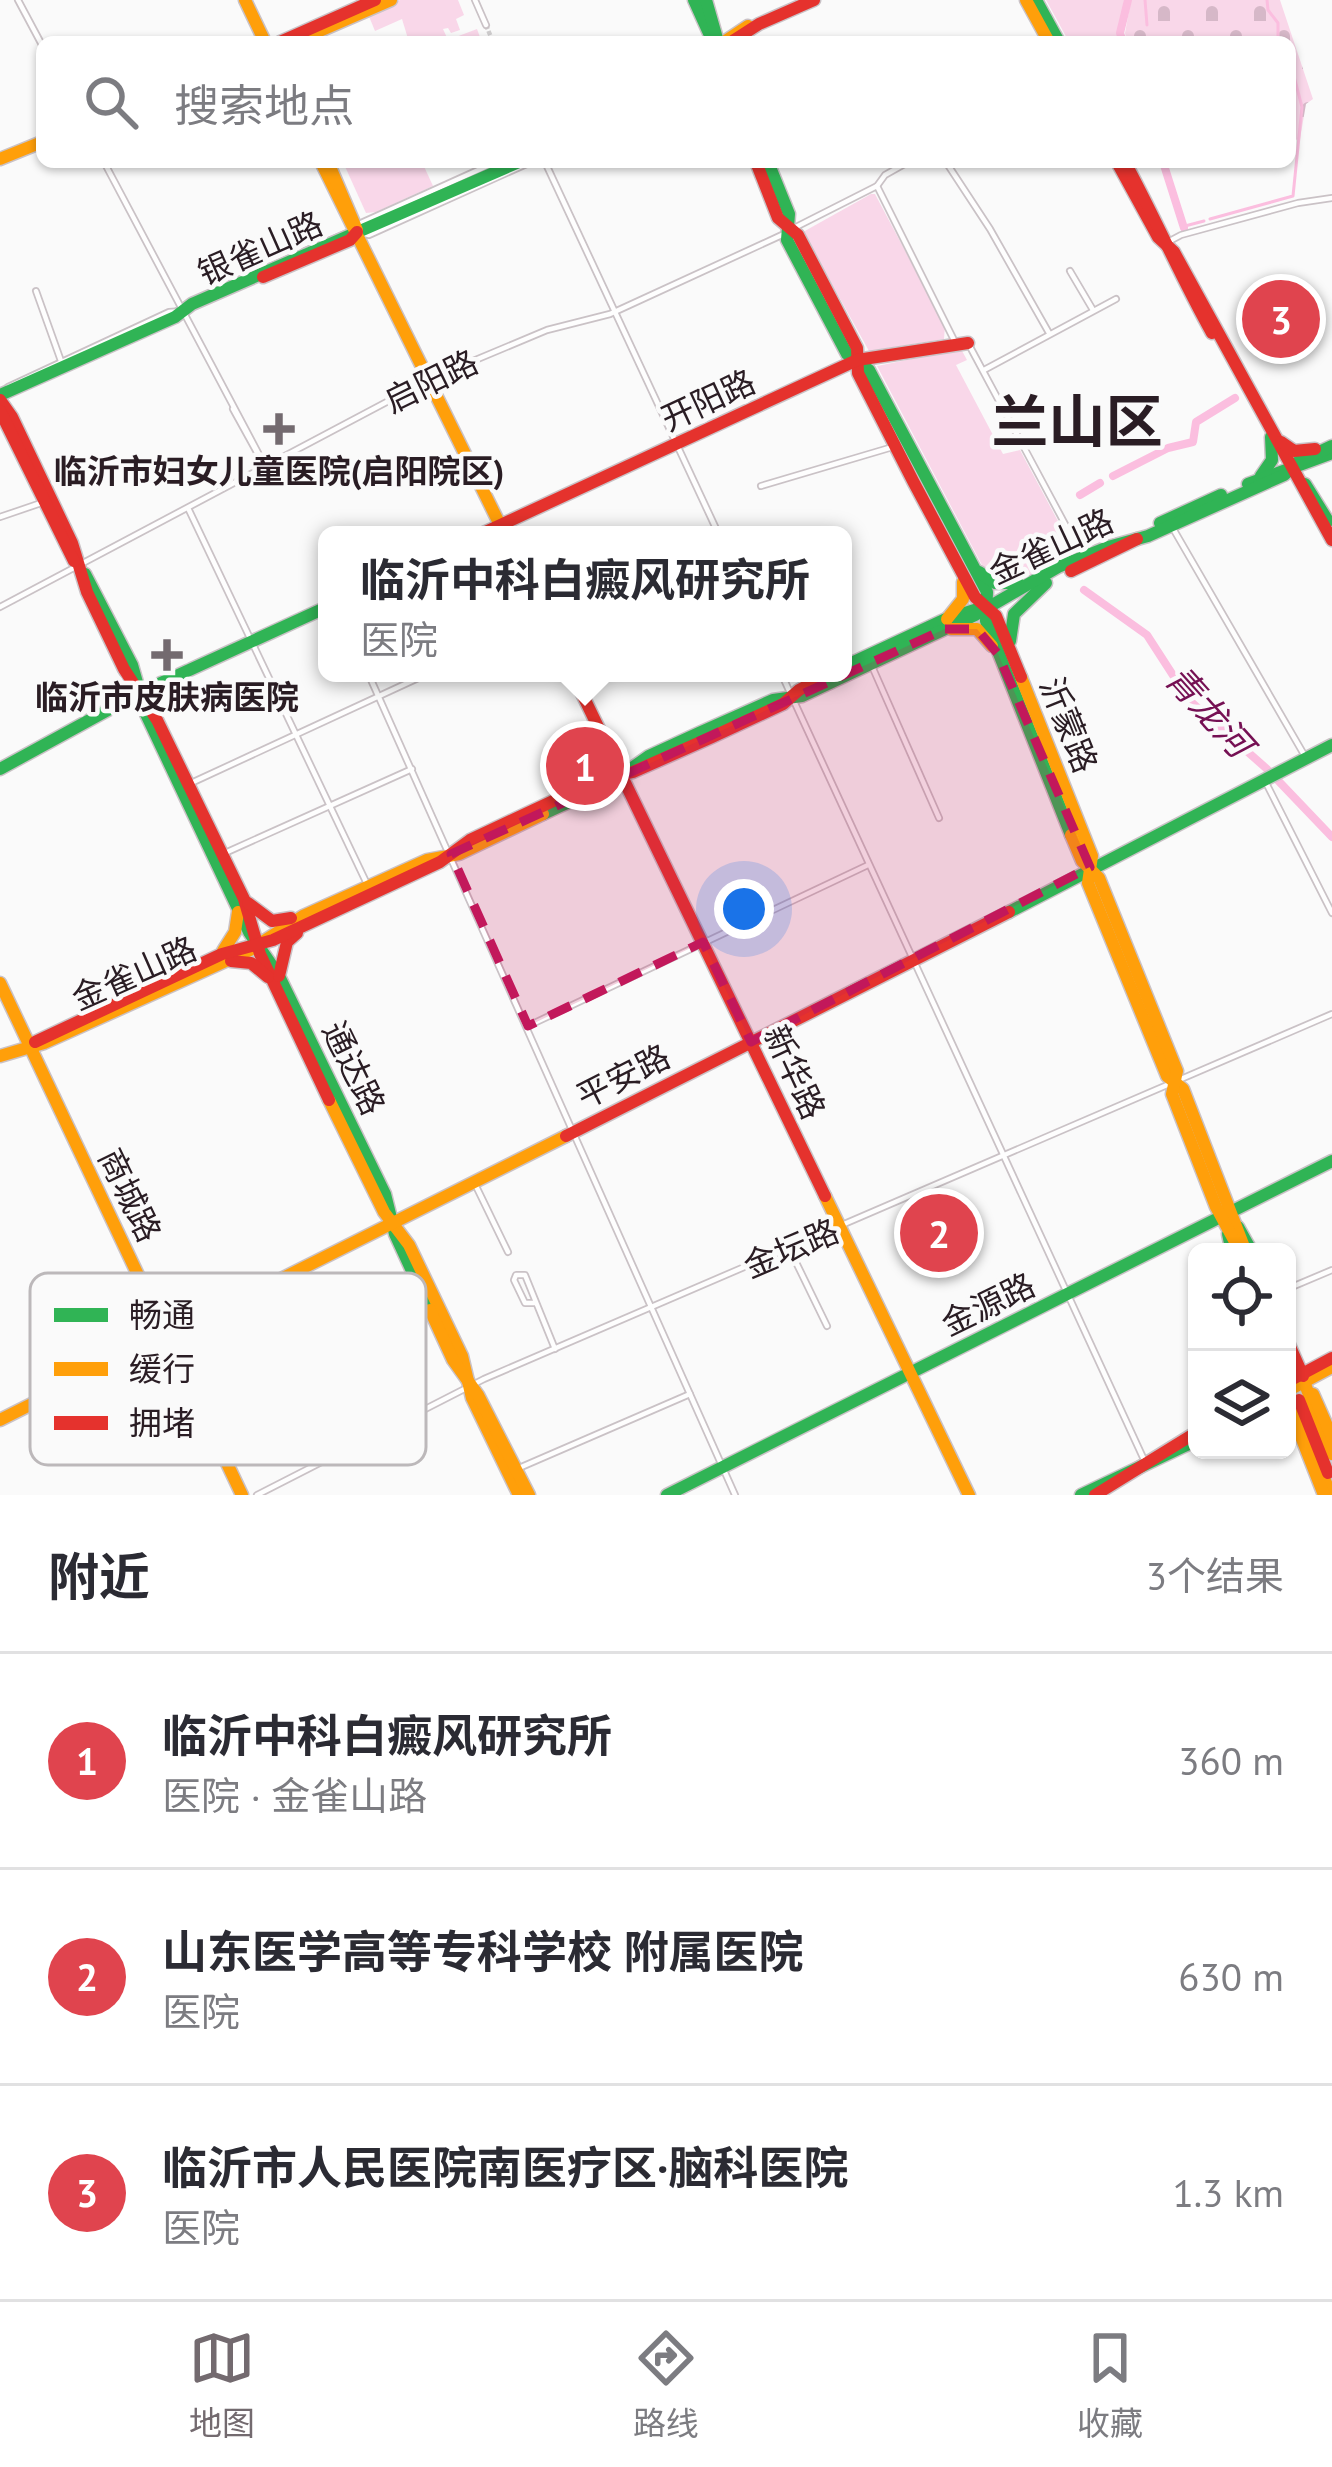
<!DOCTYPE html>
<html lang="zh">
<head>
<meta charset="utf-8">
<style>
	:root { --surface:#fff; --page:#f2f2f3; --text:#2b2b33; --muted:#7c7c81; --line:#e1e1e2; --accent:#736a6f }
	body { margin:0; font-family:"PT Sans","Noto Sans SC",sans-serif; background:var(--page); color:var(--text) }
	.controls { position:absolute; right:36px; bottom:36px; display:grid; overflow:hidden; border-radius:18px; box-shadow:0 3px 9px #0004 }
	.controls button { width:108px; height:108px; display:grid; place-items:center; padding:0; border:0; border-bottom:3px solid var(--line); background:var(--surface); color:var(--text); font:60px sans-serif }
	.you { position:absolute; left:744px; top:909px; width:42px; height:42px; margin:-30px; border:9px solid #fff; border-radius:50%; background:#1a73e8; box-shadow:0 0 0 18px #1a73e833 }
	.badge { display:grid; place-items:center; width:78px; height:78px; border-radius:50%; background:var(--accent); color:#fff; font-size:39px; font-weight:700 }
	.pin { position:absolute; translate:-50% -50%; border:6px solid #fff; box-shadow:0 3px 12px #0006 }
	.popup { position:absolute; left:318px; top:526px; width:534px; height:156px; box-sizing:border-box; display:grid; place-content:center; border-radius:18px; background:var(--surface); filter:drop-shadow(0 3px 9px #0005); font-size:39px; white-space:nowrap; color:var(--muted) }
	.popup b { font-size:45px; color:var(--text) }
	.popup::after { content:''; position:absolute; left:50%; top:100%; margin-left:-24px; border:24px solid transparent; border-top-color:var(--surface) }
	.list { margin:0; padding:0; list-style:none }
	h2 { display:flex; justify-content:space-between; align-items:center; height:156px; margin:0; padding:0 48px; font-size:51px }
	h2 small { font-size:39px; font-weight:400; color:var(--muted) }
	.list li { display:grid; grid-template-columns:78px 1fr auto; gap:36px; align-items:center; box-sizing:border-box; height:216px; padding:0 48px; border-top:3px solid var(--line) }
	.list b { display:block; font-size:45px; white-space:nowrap }
	.list p { margin:0; font-size:39px; white-space:nowrap; color:var(--muted) }
	.list em { font-size:39px; font-style:normal; color:var(--muted) }
	.icon { flex:none; width:66px; height:66px; fill:none; stroke:currentColor; stroke-width:2; stroke-linecap:round; stroke-linejoin:round }
	.map { position:relative; flex:none; width:1332px; height:1495px; overflow:hidden }
	.search { position:absolute; background:var(--surface); box-shadow:0 3px 9px #0004; left:36px; right:36px; top:36px; height:132px; display:flex; align-items:center; gap:30px; box-sizing:border-box; padding:0 42px; border-radius:18px; color:var(--muted); font-size:45px }
	.sheet { height:804px; background:var(--surface) }
	nav { display:flex; justify-content:space-around; align-items:center; box-sizing:border-box; height:168px; border-top:3px solid var(--line); background:var(--surface); font-size:33px; color:var(--muted) }
	nav a { display:grid; justify-items:center; gap:6px }
	nav .on { color:var(--accent) }
	.map>svg:first-child { display:block }
</style>
</head>
<body>
<div class="map">
<svg width="1332" height="1495" viewBox="0 0 1332 1495">
	<defs>
		<pattern id="cemetery-stones" width="16" height="16" patternUnits="userSpaceOnUse" patternTransform="scale(3)"><rect width="16" height="16" fill="#f9d7e9"/><path d="M2 7V4a2 2 0 0 1 4 0v3zM10 15v-3a2 2 0 0 1 4 0v3z" fill="#d6b8c8"/></pattern>
	</defs>
	<rect width="100%" height="100%" fill="#fafafa"/>
	<g fill="#f9d7e9">
		<path d="M400,0H458L464,15L456,19L460,30L451,33L448,28L443,29L448,40L477,29L481,40L409,42L402,19L375,31L368,14Z"/>
		<path d="M1046,0H1125C1129,15 1115,27 1119,42H1069Z"/>
		<path d="M343,162H422L433,186L376,212L366,213Z"/>
		<path d="M871,194H875L945,326L944,339L869,351L803,232Z"/>
		<path d="M961,349L967,360L956,365L1003,454L1020,450L1075,553C1043,568 1014,591 983,567L877,366Z"/>
	</g>
	<path fill="url(#cemetery-stones)" d="M1131,0H1280L1313,99L1306,104L1300,139L1290,141V42H1127L1125,33Z"/>
	<g fill="none" stroke-linecap="round" stroke-linejoin="round">
		<g stroke="#fbbedf" stroke-width="3">
			<path d="M1145,0L1147,25"/>
			<path d="M1267,0L1268,10L1278,23V42"/>
			<path d="M1210,219L1293,196L1302,107L1290,61"/>
			<path d="M1185,226L1204,221"/>
		</g>
		<g stroke="#fbbedf" stroke-width="8">
			<path d="M1123,42L1120,33L1128,0"/>
			<path d="M1163,162L1184,228"/>
			<path d="M1113,476L1168,448L1193,442L1196,422L1235,398"/>
			<path d="M1080,495L1100,483"/>
			<path d="M1084,590L1147,635L1189,700L1267,769L1332,837"/>
		</g>
		<path stroke="#d0cecf" stroke-width="4.5" stroke-dasharray="4.5 2" stroke-linecap="butt" d="M486,25L493,42"/>
		<defs>
			<g id="street">
				<path d="M18,0L42,45"/>
				<path d="M475,0L486,25"/>
				<path d="M104,162L264,464"/>
				<path d="M545,162L719,535"/>
				<path d="M946,162L990,229L1049,333"/>
				<path d="M877,186L955,342"/>
				<path d="M794,228L877,186L885,175L908,162"/>
				<path d="M358,232L361,223L496,162"/>
				<path d="M361,233L369,235L531,162"/>
				<path d="M1166,243L1181,235L1298,203L1332,198"/>
				<path d="M305,251L350,232"/>
				<path d="M1070,271L1093,310"/>
				<path d="M36,291L61,361"/>
				<path d="M968,343L1081,554"/>
				<path d="M984,370L1116,299"/>
				<path d="M8,387L169,312L182,311"/>
				<path d="M233,409L265,467"/>
				<path d="M761,486L896,446"/>
				<path d="M188,508L368,886"/>
				<path d="M0,517L44,502"/>
				<path d="M1171,525L1306,758"/>
				<path d="M0,607L430,379L547,330L610,314L784,234"/>
				<path d="M871,664L939,818"/>
				<path d="M368,673L735,1495"/>
				<path d="M781,673L1146,1464"/>
				<path d="M1264,779L1332,913"/>
				<path d="M189,784L429,673"/>
				<path d="M225,853L412,769"/>
				<path d="M528,1026L868,865"/>
				<path d="M474,1182L508,1252"/>
				<path d="M790,1250L827,1326"/>
				<path d="M1287,1289L1332,1270"/>
				<path d="M534,1303H525L514,1280L516,1275H525L555,1349"/>
				<path d="M519,1468L690,1394"/>
				<path d="M257,1495L484,1379L1332,1014"/>
			</g>
			<g id="fast">
				<path d="M694,0L713,42"/>
				<path d="M706,0L718,42"/>
				<path d="M1036,0L1059,42"/>
				<path d="M768,162L789,214L787,240L847,354L869,370L987,592L986,621L1071,835"/>
				<path d="M0,395L175,317L192,304L519,162"/>
				<path d="M1261,476L1272,460L1271,437"/>
				<path d="M1248,484L1332,453"/>
				<path d="M1305,484L1328,521"/>
				<path d="M1160,523L1221,495"/>
				<path d="M979,572L995,583H1018"/>
				<path d="M85,574L132,665L146,714L249,932L279,976L385,1194L395,1234L430,1310"/>
				<path d="M1010,641L1014,614L1046,583"/>
				<path d="M843,667L946,619L984,607"/>
				<path d="M0,769L139,693L327,607"/>
				<path d="M543,814L612,782L649,756L699,733L773,700L802,696L975,615L1058,567L1108,547L1148,536L1284,475L1298,462L1332,446"/>
				<path d="M1009,912L1332,745"/>
				<path d="M1238,1227L1252,1252"/>
				<path d="M1228,1234L1232,1252"/>
				<path d="M1287,1354L1293,1367"/>
				<path d="M667,1495L1332,1161"/>
				<path d="M1081,1495L1197,1440"/>
			</g>
			<g id="slow">
				<path d="M245,0L265,42"/>
				<path d="M1026,0L1049,42"/>
				<path d="M294,42L391,0"/>
				<path d="M724,42L748,26"/>
				<path d="M0,159L42,142"/>
				<path d="M321,162L505,535"/>
				<path d="M328,162L357,230"/>
				<path d="M947,619L963,599V582"/>
				<path d="M951,629H977L992,646"/>
				<path d="M1021,677L1092,856L1088,883L1167,1076L1183,1089L1246,1252"/>
				<path d="M1071,835L1082,861L1099,878L1177,1071L1172,1094L1216,1207L1235,1242"/>
				<path d="M223,951L235,932L238,912"/>
				<path d="M0,983L242,1495"/>
				<path d="M0,1056L44,1043L250,950L303,916L427,860L459,854L543,814"/>
				<path d="M329,1100L384,1212L409,1245L462,1356L472,1398L519,1495"/>
				<path d="M825,1196L969,1495"/>
				<path d="M430,1310L453,1360L478,1395L529,1495"/>
				<path d="M1301,1374L1332,1454"/>
				<path d="M1287,1388L1331,1495"/>
				<path d="M1287,1391L1332,1367"/>
				<path d="M1313,1394L1332,1437"/>
				<path d="M1287,1401L1324,1495"/>
				<path d="M0,1420L566,1136"/>
			</g>
			<g id="jam">
				<path d="M280,42L375,0"/>
				<path d="M731,42L759,24L814,0"/>
				<path d="M756,162L778,218L798,235L857,348L858,373L913,481L975,597L996,616L1021,677"/>
				<path d="M1117,162L1158,237L1174,252L1332,540"/>
				<path d="M1125,162C1156,219 1180,276 1212,333"/>
				<path d="M263,277L350,240L357,232"/>
				<path d="M0,400L12,417L72,543L87,592L124,669L157,720L244,899L260,954L329,1100"/>
				<path d="M0,411L74,561"/>
				<path d="M1281,442L1294,451L1315,449"/>
				<path d="M479,535L857,360L968,343"/>
				<path d="M1071,571L1137,539"/>
				<path d="M572,673L825,1196"/>
				<path d="M248,903L272,921L291,918"/>
				<path d="M231,961L251,963L268,977"/>
				<path d="M279,976L287,942L297,933"/>
				<path d="M35,1042L222,954L273,940L440,862L470,840L598,780L633,772L712,737L783,704L799,690L831,673"/>
				<path d="M566,1136L1009,912"/>
				<path d="M1287,1340L1303,1376"/>
				<path d="M1287,1382L1332,1358"/>
				<path d="M1299,1400L1328,1473"/>
				<path d="M1095,1495L1197,1432"/>
			</g>
		</defs>
		<use href="#street" stroke="#cac2c6" stroke-width="8"/>
		<use href="#fast" stroke="#cac2c6" stroke-width="15"/>
		<use href="#slow" stroke="#cac2c6" stroke-width="15"/>
		<use href="#jam" stroke="#cac2c6" stroke-width="15"/>
		<use href="#street" stroke="#fefefe" stroke-width="4.5"/>
		<use href="#fast" stroke="#30b455" stroke-width="12"/>
		<use href="#slow" stroke="#ff9f0a" stroke-width="12"/>
		<use href="#jam" stroke="#e5322d" stroke-width="12"/>
	</g>
	<path fill="#c2185b" fill-opacity="0.2" stroke="#c2185b" stroke-width="9" stroke-dasharray="24 15" stroke-linejoin="round" d="M945,629H977L998,654L1090,867L751,1042L703,942L528,1026L451,854Z"/>
	<g fill="#736a6f" stroke="#fafafa" stroke-width="4.5">
		<path d="M273 411h12v12h12v12h-12v12h-12v-12h-12v-12h12z"/>
		<path d="M161 637h12v12h12v12h-12v12h-12v-12h-12v-12h12z"/>
	</g>
	<g text-anchor="middle" stroke-width="9" stroke-linejoin="round" paint-order="stroke">
		<g font-size="33" fill="#2a1d24" stroke="#fafafa">
			<text transform="translate(260 248) rotate(-24)" y="12">银雀山路</text>
			<text transform="translate(431 381) rotate(-26)" y="12">启阳路</text>
			<text transform="translate(708 400) rotate(-25)" y="12">开阳路</text>
			<text transform="translate(1051 546) rotate(-25)" y="12">金雀山路</text>
			<text transform="translate(1069 725) rotate(68)" y="12">沂蒙路</text>
			<text transform="translate(134 973) rotate(-24)" y="12">金雀山路</text>
			<text transform="translate(354 1068) rotate(64)" y="12">通达路</text>
			<text transform="translate(795 1072) rotate(65)" y="12">新华路</text>
			<text transform="translate(623 1076) rotate(-27)" y="12">平安路</text>
			<text transform="translate(130 1195) rotate(64)" y="12">商城路</text>
			<text transform="translate(791 1248) rotate(-23)" y="12">金坛路</text>
			<text transform="translate(988 1304) rotate(-26)" y="12">金源路</text>
		</g>
		<g font-size="33" font-weight="bold" fill="#2a1d24" stroke="#fafafa">
			<text x="279" y="483">临沂市妇女儿童医院(启阳院区)</text>
			<text x="167" y="709">临沂市皮肤病医院</text>
		</g>
		<g font-size="36" font-style="italic" fill="#751053" stroke="#fafafa">
			<text transform="translate(1209 711) rotate(48)" y="13">青龙河</text>
		</g>
		<g font-size="57" font-weight="bold" fill="#2a1d24" stroke="#fafafa">
			<text x="1077" y="442">兰山区</text>
		</g>
	</g>
	<rect x="30" y="1273" width="396" height="192" rx="18" fill="#fafafa" stroke="#bcb8ba" stroke-width="3"/>
	<rect x="54" y="1308" width="54" height="14" fill="#30b455"/>
	<rect x="54" y="1362" width="54" height="14" fill="#ff9f0a"/>
	<rect x="54" y="1416" width="54" height="14" fill="#e5322d"/>
	<g font-size="33" fill="#2a1d24">
		<text x="129" y="1327">畅通</text>
		<text x="129" y="1381">缓行</text>
		<text x="129" y="1435">拥堵</text>
	</g>
</svg>
<div class="controls">
<button><svg class="icon" aria-label="locate" viewBox="0 0 24 24"><circle cx="12" cy="12" r="6"/><path d="M12 2v4M12 18v4M2 12h4M18 12h4"/></svg></button>
<button><svg class="icon" aria-label="layers" viewBox="0 0 24 24"><path d="M12 4l9 5-9 5-9-5zM3 14l9 5 9-5"/></svg></button>
</div>
<div class="you"></div>
<div class="pin badge" style="left:585px;top:766px;background:#e0444e">1</div>
<div class="popup"><b>临沂中科白癜风研究所</b>医院</div>
<div class="pin badge" style="left:939px;top:1233px;background:#e0444e">2</div>
<div class="pin badge" style="left:1281px;top:319px;background:#e0444e">3</div>
<div class="search"><svg class="icon" aria-label="search" viewBox="0 0 24 24"><circle cx="10" cy="10" r="6"/><path d="M15 15l6 6"/></svg>搜索地点</div>
</div>
<section class="sheet">
<h2>附近<small>3个结果</small></h2>
<ul class="list">
<li><span class="badge" style="background:#e0444e">1</span><div><b>临沂中科白癜风研究所</b><p>医院 · 金雀山路</p></div><em>360 m</em></li>
<li><span class="badge" style="background:#e0444e">2</span><div><b>山东医学高等专科学校 附属医院</b><p>医院</p></div><em>630 m</em></li>
<li><span class="badge" style="background:#e0444e">3</span><div><b>临沂市人民医院南医疗区·脑科医院</b><p>医院</p></div><em>1.3 km</em></li>
</ul>
</section>
<nav>
<a class="on"><svg class="icon" aria-label="map" viewBox="0 0 24 24"><path d="M3 6l6-2 6 2 6-2v14l-6 2-6-2-6 2zM9 4v14M15 6v14"/></svg>地图</a>
<a><svg class="icon" aria-label="directions" viewBox="0 0 24 24"><path d="M12 3l9 9-9 9-9-9zM9 14v-3h6M13 9l2 2-2 2"/></svg>路线</a>
<a><svg class="icon" aria-label="saved" viewBox="0 0 24 24"><path d="M7 4h10v16l-5-4-5 4z"/></svg>收藏</a>
</nav>
</body>
</html>
